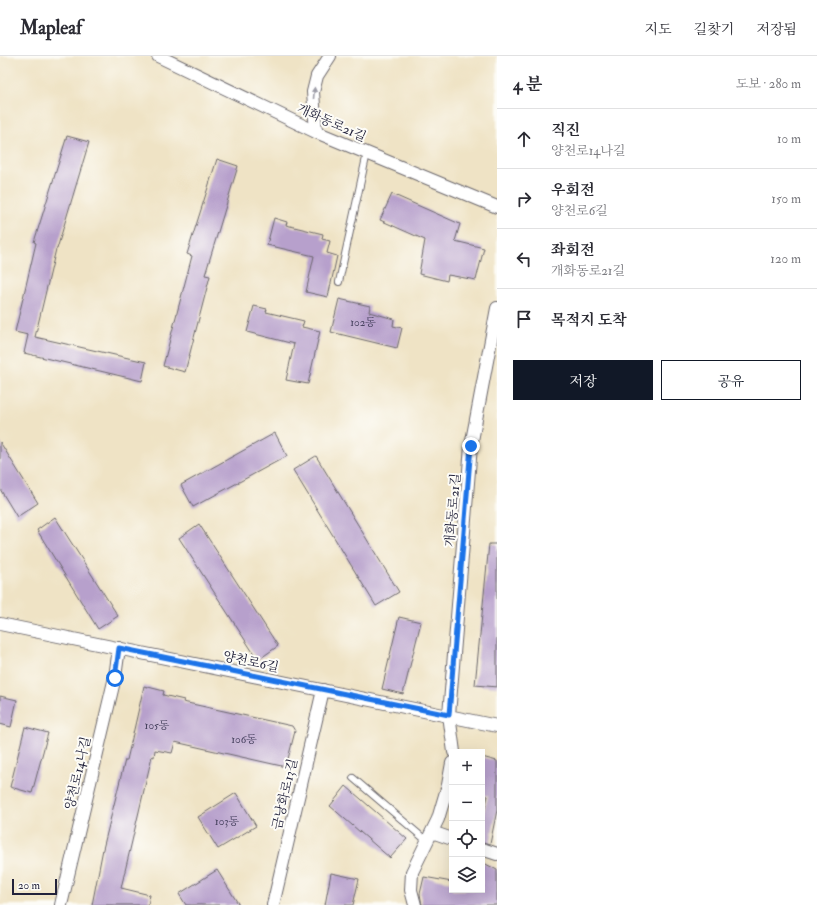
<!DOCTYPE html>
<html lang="ko">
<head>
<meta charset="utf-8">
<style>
	:root { --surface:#fff; --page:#f7f7f7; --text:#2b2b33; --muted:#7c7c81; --line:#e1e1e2; --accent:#111827 }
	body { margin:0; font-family:"IM FELL Double Pica","Noto Serif KR",serif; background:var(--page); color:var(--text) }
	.controls { position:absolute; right:12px; bottom:12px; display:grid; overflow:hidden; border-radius:0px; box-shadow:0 4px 16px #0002 }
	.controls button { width:36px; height:36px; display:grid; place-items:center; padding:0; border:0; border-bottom:1px solid var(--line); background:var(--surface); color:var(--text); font:20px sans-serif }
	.scale { position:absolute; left:12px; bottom:10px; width:45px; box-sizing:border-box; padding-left:4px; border:2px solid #22223b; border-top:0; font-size:11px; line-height:14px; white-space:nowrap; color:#22223b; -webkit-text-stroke:3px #fdfcf7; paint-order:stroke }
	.stop { position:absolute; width:12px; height:12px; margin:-9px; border:3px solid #1a73e8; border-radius:50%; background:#fff }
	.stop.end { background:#1a73e8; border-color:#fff; box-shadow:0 1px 4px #0008 }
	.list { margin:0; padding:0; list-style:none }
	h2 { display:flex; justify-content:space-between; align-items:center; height:52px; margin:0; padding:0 16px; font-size:17px }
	h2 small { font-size:13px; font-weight:400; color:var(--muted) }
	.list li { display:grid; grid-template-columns:26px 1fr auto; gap:12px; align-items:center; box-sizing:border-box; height:60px; padding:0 16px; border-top:1px solid var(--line) }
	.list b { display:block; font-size:15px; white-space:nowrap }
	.list p { margin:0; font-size:13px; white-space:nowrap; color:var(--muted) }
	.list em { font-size:13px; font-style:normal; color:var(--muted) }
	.actions { display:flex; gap:8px; padding:12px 16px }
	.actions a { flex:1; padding:9px 0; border:1px solid var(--accent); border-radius:0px; text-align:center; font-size:14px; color:var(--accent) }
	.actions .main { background:var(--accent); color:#fff }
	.icon { flex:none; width:22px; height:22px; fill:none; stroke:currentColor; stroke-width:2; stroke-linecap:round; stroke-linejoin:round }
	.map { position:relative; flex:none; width:497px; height:849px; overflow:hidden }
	header { display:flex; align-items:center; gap:24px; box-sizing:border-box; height:56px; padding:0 20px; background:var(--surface); border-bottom:1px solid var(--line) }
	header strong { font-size:19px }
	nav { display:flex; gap:22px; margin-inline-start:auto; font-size:14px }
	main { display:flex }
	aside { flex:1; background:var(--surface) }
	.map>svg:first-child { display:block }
</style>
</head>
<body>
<header>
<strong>Mapleaf</strong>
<nav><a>지도</a><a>길찾기</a><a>저장됨</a></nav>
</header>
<main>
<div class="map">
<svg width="497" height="849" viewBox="0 0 497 849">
	<rect width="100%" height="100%" fill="#fdfcf7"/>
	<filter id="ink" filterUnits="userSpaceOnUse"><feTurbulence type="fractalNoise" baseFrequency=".025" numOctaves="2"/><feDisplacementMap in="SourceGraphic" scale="8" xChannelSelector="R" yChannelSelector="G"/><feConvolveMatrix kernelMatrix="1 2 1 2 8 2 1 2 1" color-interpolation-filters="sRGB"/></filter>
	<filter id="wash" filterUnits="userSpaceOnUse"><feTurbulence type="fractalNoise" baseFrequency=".012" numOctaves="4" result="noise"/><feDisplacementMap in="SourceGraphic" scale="16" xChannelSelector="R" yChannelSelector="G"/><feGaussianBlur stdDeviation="0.9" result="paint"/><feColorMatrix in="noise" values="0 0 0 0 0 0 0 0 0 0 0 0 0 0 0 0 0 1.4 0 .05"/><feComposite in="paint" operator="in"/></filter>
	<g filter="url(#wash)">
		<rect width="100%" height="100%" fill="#efe3c5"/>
		<g id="blocks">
			<g fill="#b7a0cc">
				<path d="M67,80L89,86L57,193H56L35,281L146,306L142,325L24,297L28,279L15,276L36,187L34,186Z"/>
				<path d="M217,103L238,110L205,219L210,220L185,316L163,310L192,200L187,198Z"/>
				<path d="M392,138L460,168L455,185L484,192L476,224L448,219L447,225L419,218L425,184L380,164Z"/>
				<path d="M274,162L287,166L286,169L323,178L322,183L330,185L327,197L337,200L328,241L306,236L314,200L267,189Z"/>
				<path d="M339,243L370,250L369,256L394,263L393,270L402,272L397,292L331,276Z"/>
				<path d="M254,250L267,253L266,256L304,265L302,271L320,275L308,328L286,324L294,288L247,276Z"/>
				<path d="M275,377L287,400L193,451L181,429Z"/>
				<path d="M0,386L38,447L17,461L0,433Z"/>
				<path d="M316,400L399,536L376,550L293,414Z"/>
				<path d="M55,461L118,560L98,573L37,474Z"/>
				<path d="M199,468L278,590L258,604L179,482Z"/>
				<path d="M489,488H497V631L475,629Z"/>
				<path d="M399,561L421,566L403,638L382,633Z"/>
				<path d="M144,630L164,635L163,639L184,644L183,646L292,670L295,675L286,711L175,686L172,697L155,694L154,701L152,700L121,832L150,839L148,849H92L103,793L125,704H127Z"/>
				<path d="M0,640L17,644L11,671L0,668Z"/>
				<path d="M25,671L48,677L32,737L10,731Z"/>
				<path d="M482,701L497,705V754L490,788L482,786V763L488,740L482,739Z"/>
				<path d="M346,730L407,783L390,802L330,750Z"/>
				<path d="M236,737L256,770L218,793L198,761Z"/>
				<path d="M482,806L497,814V849H422L420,838L424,821L452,826V834H482Z"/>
				<path d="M217,814L239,849H186L179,838Z"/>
				<path d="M331,817L359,823L353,849H325Z"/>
			</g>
		</g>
	</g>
	<g filter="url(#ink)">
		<use href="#blocks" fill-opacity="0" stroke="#6a666b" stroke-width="1"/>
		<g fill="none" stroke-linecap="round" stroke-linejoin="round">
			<defs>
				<g id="service">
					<path d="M339,226L367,97"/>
					<path d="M353,722L428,786"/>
				</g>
				<g id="minor">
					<path d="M158,0L316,76L497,151"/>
					<path d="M316,76L313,36L317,20L330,0"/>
					<path d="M0,568L497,670"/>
					<path d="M454,696L449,659L471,390L497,252"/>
					<path d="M432,776L452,783"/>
					<path d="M482,793L497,798"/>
					<path d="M61,849L115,621L119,592"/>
					<path d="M273,849L323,634"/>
					<path d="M415,849L411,834L412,816L438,763L448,729L452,707"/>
				</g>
			</defs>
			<use href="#service" stroke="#6a666b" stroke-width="8"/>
			<use href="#minor" stroke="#6a666b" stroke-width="14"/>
			<use href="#service" stroke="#fff" stroke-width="6"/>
			<use href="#minor" stroke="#fff" stroke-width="12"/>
		</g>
		<defs><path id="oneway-solid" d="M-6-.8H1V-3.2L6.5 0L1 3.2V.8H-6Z"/></defs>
		<use fill="#9c9ca7" href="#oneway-solid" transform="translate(314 37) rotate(-85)"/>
	</g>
	<g fill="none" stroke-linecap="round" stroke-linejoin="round" filter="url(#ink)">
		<path stroke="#1a73e8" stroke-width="5" d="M115,622L119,592L449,659L471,390"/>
	</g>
	<g text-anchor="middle" stroke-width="4" stroke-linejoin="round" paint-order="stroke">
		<g font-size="11" fill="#47425f">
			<text x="363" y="270">102동</text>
			<text x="157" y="673">105동</text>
			<text x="244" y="687">106동</text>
			<text x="227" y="769">103동</text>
		</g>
		<g font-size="13" fill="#22223b" stroke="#fdfcf7">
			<text transform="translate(332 66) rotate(24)" y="5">개화동로21길</text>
			<text transform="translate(452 454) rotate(-85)" y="5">개화동로21길</text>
			<text transform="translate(251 605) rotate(12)" y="5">양천로6길</text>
			<text transform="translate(77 717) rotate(-77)" y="5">양천로14나길</text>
			<text transform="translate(284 738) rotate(-77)" y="5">금낭화로13길</text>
		</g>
	</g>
</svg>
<div class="controls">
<button>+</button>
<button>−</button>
<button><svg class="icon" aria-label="locate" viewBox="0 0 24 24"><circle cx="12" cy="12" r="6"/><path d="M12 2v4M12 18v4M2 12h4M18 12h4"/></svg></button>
<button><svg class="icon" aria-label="layers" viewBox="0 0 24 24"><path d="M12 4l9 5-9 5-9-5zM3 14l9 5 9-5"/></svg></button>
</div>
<div class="scale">20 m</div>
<div class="stop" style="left:115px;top:622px"></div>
<div class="stop end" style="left:471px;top:390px"></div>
</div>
<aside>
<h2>4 분<small>도보 · 280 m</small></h2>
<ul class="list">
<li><svg class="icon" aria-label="ahead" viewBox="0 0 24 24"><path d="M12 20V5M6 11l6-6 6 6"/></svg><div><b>직진</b><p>양천로14나길</p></div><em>10 m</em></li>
<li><svg class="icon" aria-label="right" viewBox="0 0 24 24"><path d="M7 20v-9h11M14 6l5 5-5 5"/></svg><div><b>우회전</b><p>양천로6길</p></div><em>150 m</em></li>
<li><svg class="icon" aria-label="left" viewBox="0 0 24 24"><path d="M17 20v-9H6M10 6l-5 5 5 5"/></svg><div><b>좌회전</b><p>개화동로21길</p></div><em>120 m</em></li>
<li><svg class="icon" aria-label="arrive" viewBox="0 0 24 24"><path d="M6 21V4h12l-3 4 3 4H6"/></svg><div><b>목적지 도착</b></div></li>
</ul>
<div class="actions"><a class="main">저장</a><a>공유</a></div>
</aside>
</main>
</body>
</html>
